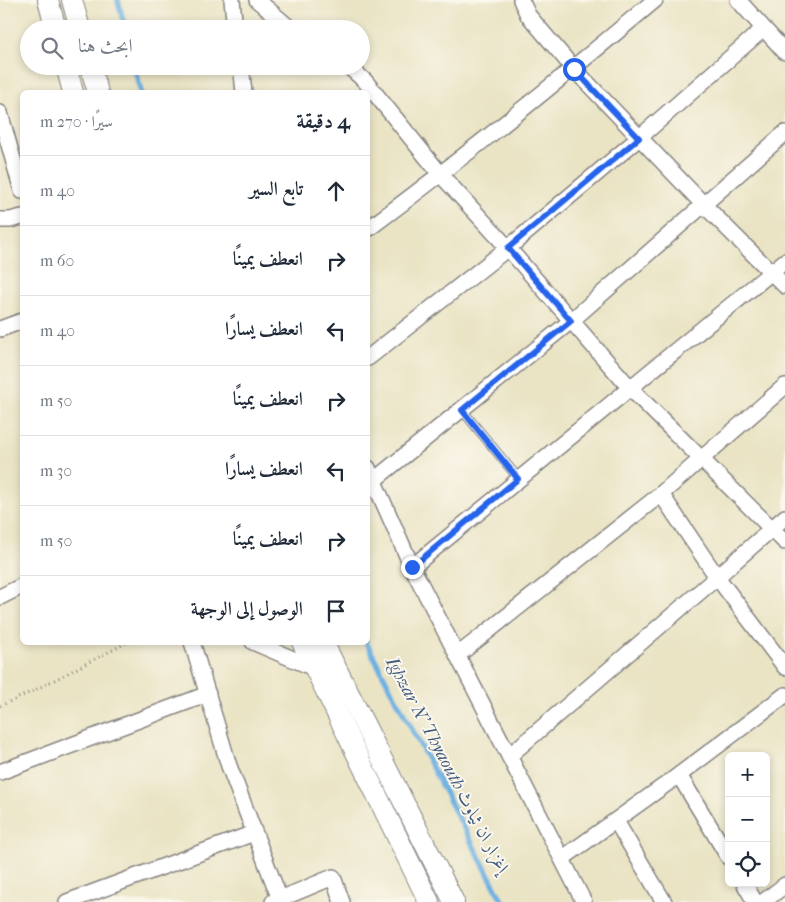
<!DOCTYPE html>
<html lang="ar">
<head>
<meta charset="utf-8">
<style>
	:root { --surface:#fff; --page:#f2f2f3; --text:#1f2937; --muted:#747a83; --line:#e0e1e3 }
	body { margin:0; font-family:"IM FELL French Canon",Amiri,serif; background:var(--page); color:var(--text); direction:rtl }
	.controls { position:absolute; right:15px; bottom:15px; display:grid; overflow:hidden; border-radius:8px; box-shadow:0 2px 8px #0003 }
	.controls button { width:45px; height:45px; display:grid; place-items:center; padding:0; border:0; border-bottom:1px solid var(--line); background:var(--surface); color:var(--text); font:25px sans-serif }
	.stop { position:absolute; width:15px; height:15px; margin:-11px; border:4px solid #2563eb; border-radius:50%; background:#fff }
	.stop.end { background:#2563eb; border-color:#fff; box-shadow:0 1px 5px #0008 }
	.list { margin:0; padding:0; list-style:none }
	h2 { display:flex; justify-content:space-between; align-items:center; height:65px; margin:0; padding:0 20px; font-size:21px }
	h2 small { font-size:16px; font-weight:400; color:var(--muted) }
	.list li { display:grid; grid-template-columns:32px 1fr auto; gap:15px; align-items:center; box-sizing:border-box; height:70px; padding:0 20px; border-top:1px solid var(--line) }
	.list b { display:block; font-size:19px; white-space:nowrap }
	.list em { font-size:16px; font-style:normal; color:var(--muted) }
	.icon { flex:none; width:28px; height:28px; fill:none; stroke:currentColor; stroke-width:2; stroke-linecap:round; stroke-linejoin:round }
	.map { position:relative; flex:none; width:785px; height:902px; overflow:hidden; direction:ltr }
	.search { position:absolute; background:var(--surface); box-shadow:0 2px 8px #0003; left:20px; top:20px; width:350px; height:55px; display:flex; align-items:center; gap:12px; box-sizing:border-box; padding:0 18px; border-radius:28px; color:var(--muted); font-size:19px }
	.panel { position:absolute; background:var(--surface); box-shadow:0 2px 8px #0003; left:20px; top:90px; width:350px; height:555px; border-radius:8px; direction:rtl }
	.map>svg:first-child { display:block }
</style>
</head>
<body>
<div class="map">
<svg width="785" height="902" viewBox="0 0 785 902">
	<rect width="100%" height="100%" fill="#fbf7ec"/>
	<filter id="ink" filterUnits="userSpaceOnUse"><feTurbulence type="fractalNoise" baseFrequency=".02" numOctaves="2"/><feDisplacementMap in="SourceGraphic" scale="10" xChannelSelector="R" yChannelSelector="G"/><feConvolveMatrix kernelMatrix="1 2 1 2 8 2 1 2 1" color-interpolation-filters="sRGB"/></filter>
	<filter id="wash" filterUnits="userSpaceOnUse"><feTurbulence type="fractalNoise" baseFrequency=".0096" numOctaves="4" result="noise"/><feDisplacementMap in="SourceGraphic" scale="20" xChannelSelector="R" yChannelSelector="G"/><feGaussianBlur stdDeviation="1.12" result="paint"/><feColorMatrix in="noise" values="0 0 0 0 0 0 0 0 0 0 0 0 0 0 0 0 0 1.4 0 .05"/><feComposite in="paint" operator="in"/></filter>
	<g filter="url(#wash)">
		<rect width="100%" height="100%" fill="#eae4c5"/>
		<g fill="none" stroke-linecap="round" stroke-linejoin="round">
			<g stroke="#6cb1e2" stroke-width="5.5">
				<path d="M118,0L125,29"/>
				<path d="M134,66L141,92"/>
				<path d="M366,642L503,902"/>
			</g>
		</g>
	</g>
	<g filter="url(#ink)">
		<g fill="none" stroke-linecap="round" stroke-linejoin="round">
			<defs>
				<path id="service" d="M462,410L519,479"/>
				<g id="minor">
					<path d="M232,0L235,29"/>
					<path d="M257,0L291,29"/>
					<path d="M521,0L528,15L574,69L704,205L785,286"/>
					<path d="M738,0L785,52"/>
					<path d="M241,66L244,92"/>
					<path d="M348,66L365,81L441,175L508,248L630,388L785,542"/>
					<path d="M0,113L22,191"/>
					<path d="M0,220H10L22,217"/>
					<path d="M368,229C466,156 561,79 655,0"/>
					<path d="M0,329L22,321"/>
					<path d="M368,358L508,248L639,138L763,29"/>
					<path d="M368,468L412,567L584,902"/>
					<path d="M373,481L571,321L785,133"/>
					<path d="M661,494L717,577L785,667"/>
					<path d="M412,567L785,261"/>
					<path d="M0,597L22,586"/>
					<path d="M192,642L229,766L281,902"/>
					<path d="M253,642L314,668"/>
					<path d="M458,655L661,494L785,386"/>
					<path d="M509,756L717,577L785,517"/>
					<path d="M0,772L208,694"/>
					<path d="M679,775L729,858"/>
					<path d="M616,821L664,902"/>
					<path d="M563,858L679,775L785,695"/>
					<path d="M744,883L755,902"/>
					<path d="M67,902L254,833"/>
					<path d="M273,902L333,877L342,902"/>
					<path d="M763,902L785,885"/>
				</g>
				<g id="tertiary">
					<path d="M48,0L56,29"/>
					<path d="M72,0L80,29"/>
					<path d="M66,66L73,92"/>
					<path d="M90,66L98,92"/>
					<path d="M302,642L429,902"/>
					<path d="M323,642L454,902"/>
				</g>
			</defs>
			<use href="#service" stroke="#868380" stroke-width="10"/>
			<use href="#minor" stroke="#868380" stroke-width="18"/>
			<use href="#tertiary" stroke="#868380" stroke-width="22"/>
			<path stroke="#868380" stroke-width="3" stroke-dasharray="1 4" stroke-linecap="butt" d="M0,706L31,692L128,642"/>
			<use href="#service" stroke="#fff" stroke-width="8"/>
			<use href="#minor" stroke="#fff" stroke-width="15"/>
			<use href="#tertiary" stroke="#fff" stroke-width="20"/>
		</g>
	</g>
	<g fill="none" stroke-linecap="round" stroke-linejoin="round" filter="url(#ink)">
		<path stroke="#2563eb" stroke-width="6" d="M412,567L518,479L462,410L571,321L508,248L639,138L574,69"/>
	</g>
	<g text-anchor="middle" stroke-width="4" stroke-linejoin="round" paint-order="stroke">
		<g font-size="18" font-style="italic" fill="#405b7e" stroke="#fbf7ec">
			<text transform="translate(448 765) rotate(62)" y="6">Ighzar N' Thyaouth إغزار ان ثياوث</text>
		</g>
	</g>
</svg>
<div class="controls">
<button>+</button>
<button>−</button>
<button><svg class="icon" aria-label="locate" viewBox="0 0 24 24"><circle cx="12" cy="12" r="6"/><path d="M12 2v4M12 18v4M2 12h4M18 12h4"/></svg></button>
</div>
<div class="stop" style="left:574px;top:69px"></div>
<div class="stop end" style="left:412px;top:567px"></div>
<div class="search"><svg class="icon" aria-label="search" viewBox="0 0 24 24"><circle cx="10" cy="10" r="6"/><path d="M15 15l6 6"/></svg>ابحث هنا</div>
<section class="panel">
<h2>4 دقيقة<small>سيرًا · 270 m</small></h2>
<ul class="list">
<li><svg class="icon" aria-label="ahead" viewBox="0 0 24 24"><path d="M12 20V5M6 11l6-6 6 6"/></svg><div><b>تابع السير</b></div><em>40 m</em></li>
<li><svg class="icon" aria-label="right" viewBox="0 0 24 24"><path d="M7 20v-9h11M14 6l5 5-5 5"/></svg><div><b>انعطف يمينًا</b></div><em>60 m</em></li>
<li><svg class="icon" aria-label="left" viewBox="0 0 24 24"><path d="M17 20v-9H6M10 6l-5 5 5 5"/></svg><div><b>انعطف يسارًا</b></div><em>40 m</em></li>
<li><svg class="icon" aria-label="right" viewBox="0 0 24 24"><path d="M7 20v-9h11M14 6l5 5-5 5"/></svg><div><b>انعطف يمينًا</b></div><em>50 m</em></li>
<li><svg class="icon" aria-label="left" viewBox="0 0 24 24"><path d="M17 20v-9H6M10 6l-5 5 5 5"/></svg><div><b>انعطف يسارًا</b></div><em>30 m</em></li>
<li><svg class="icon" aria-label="right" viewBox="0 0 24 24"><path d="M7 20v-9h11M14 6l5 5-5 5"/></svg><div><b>انعطف يمينًا</b></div><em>50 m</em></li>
<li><svg class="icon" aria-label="arrive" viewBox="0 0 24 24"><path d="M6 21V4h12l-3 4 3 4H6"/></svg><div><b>الوصول إلى الوجهة</b></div></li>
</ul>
</section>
</div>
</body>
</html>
